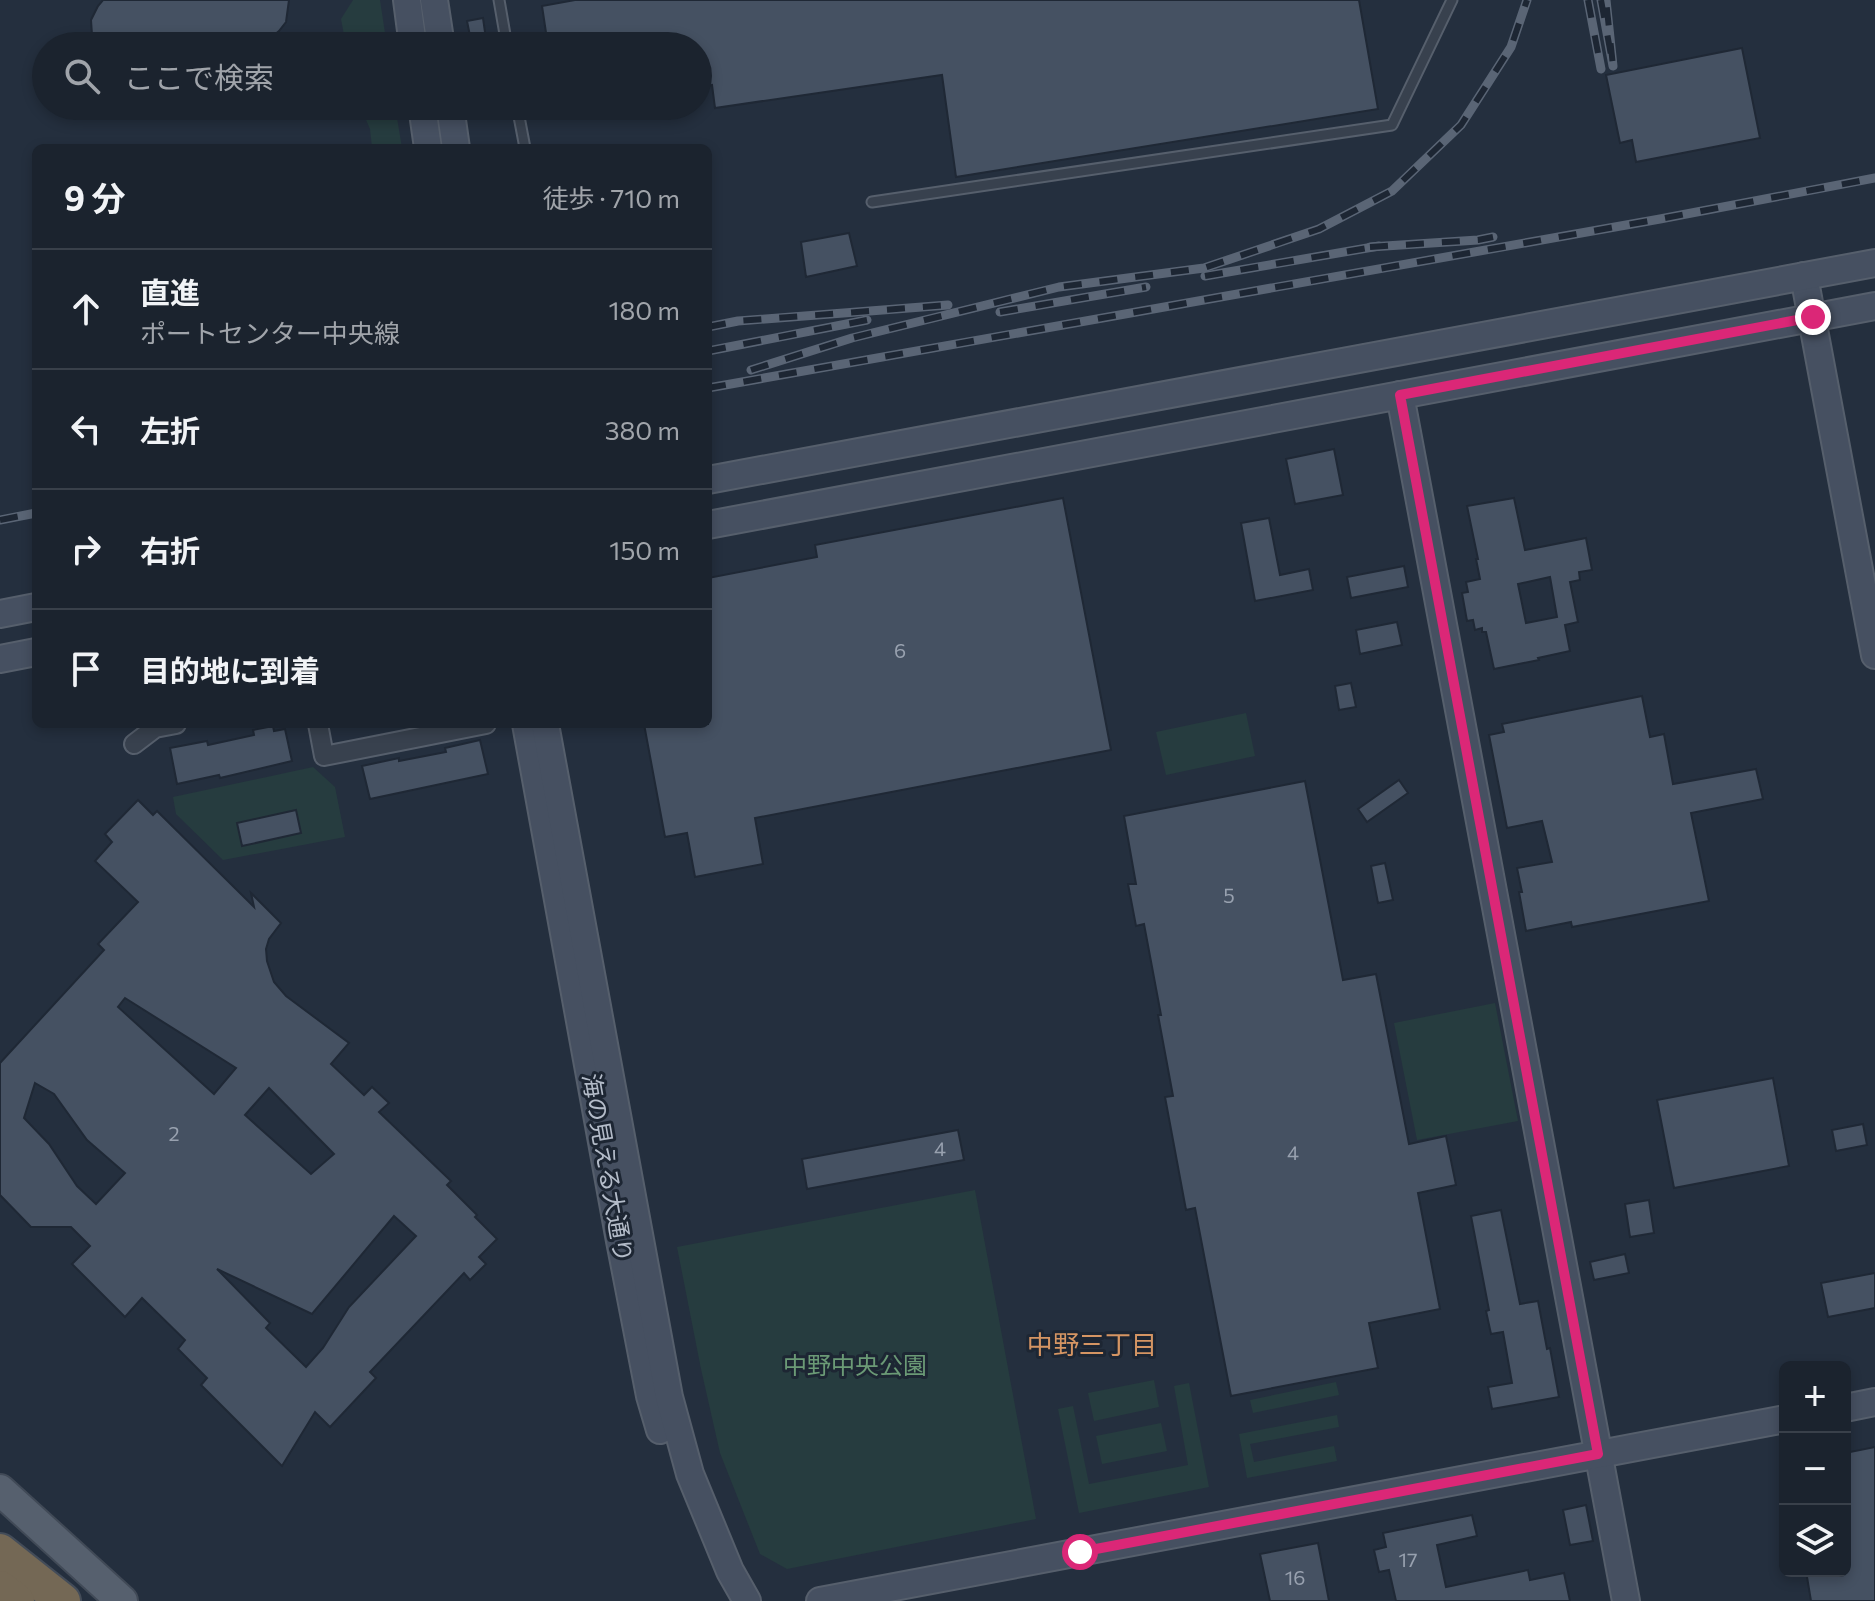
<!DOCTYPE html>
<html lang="ja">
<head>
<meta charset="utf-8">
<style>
	:root { --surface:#1b232e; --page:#242b36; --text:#f1f3f6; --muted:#a0a4aa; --line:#39404a }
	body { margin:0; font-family:Commissioner,"Noto Sans JP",sans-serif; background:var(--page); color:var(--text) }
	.controls { position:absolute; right:24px; bottom:24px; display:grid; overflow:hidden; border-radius:12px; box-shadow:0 4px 12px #0003 }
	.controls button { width:72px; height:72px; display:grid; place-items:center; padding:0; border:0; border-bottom:2px solid var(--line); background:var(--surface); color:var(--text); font:40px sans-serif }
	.stop { position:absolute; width:24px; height:24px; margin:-18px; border:6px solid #db2777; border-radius:50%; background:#fff }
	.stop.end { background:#db2777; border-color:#fff; box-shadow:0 2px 8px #0008 }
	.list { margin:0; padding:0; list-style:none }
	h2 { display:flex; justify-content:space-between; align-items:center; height:104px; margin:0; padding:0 32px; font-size:34px }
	h2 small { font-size:26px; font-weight:400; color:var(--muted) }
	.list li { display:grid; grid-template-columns:52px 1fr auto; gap:24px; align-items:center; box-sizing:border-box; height:120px; padding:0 32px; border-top:2px solid var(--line) }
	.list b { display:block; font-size:30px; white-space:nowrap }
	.list p { margin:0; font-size:26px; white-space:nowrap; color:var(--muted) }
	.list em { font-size:26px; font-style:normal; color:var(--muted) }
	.icon { flex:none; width:44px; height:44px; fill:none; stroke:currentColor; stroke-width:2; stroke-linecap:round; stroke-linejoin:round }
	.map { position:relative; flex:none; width:1875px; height:1601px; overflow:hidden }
	.search { position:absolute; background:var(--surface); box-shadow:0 4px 12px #0003; left:32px; top:32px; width:680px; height:88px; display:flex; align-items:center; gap:20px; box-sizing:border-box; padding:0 28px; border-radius:44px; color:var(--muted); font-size:30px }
	.panel { position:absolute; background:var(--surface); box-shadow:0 4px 12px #0003; left:32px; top:144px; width:680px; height:584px; border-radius:12px }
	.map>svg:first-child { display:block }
</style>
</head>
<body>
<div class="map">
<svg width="1875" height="1601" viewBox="0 0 1875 1601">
	<rect width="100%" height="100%" fill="#242f3e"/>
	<g fill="#263c3f">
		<path d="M353,0H380L387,46H346L341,19Z"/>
		<path d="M360,106H395L402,148H372L370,129Z"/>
		<path d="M1246,713L1255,756L1166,775L1156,732Z"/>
		<path d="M313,767L335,787L345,837L223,860L176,814L173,797Z"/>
		<path d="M1495,1003L1518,1121L1417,1140L1394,1023Z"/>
		<path d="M975,1190L1036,1519L787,1569L760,1554L720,1453L701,1369L677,1247Z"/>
		<path d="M1154,1380L1159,1407L1094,1421L1088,1393Z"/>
		<path d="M1336,1382L1339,1395L1253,1413L1250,1400Z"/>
		<path d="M1189,1383L1209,1487L1079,1513L1058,1409L1073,1406L1089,1484L1188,1465L1174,1386Z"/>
		<path d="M1337,1415L1339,1427L1250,1444L1254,1462L1334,1446L1337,1461L1247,1478L1239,1434Z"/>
		<path d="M1161,1423L1167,1451L1102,1464L1096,1436Z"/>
	</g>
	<g fill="#455162" stroke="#1f2835" stroke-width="2" fill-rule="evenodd">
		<path d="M103,0H289L286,22L279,31L261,46H97L92,35L91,20L98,6Z"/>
		<path d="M575,0H1359L1378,109L956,177L942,75L715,108L712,85L698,88V46H548L542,6Z"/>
		<path d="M483,18L487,46H472L467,21Z"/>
		<path d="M1742,48L1760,138L1636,162L1632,140L1620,143L1606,75Z"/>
		<path d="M849,233L857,266L806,277L801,242Z"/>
		<path d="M1334,449L1343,495L1295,504L1286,459Z"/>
		<path d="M1063,498L1111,750L755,818L763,864L695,877L687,833L665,837L644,724H708V578L817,557L815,545Z"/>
		<path d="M1514,498L1525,550L1586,538L1592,570L1579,572L1580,580L1570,582L1578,622L1565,625L1570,651L1538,658L1539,660L1494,669L1486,632H1482V628L1475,630L1473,620L1467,621L1462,593L1468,592L1466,582L1480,579L1476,559H1478L1467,506ZM1550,577L1557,617L1526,623L1518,584Z"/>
		<path d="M1269,518L1280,575L1309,569L1313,590L1255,601L1241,523Z"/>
		<path d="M1404,566L1408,587L1351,598L1347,577Z"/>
		<path d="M1397,622L1402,645L1360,654L1356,630Z"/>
		<path d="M1351,683L1356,707L1339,710L1335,686Z"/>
		<path d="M1642,696L1650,737L1664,734L1673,784L1756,769L1763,799L1691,813L1709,901L1572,927L1571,922L1526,931L1519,892H1522L1517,868L1552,862L1542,821L1507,828L1489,735L1504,732L1502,724Z"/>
		<path d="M273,726L274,731L285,729L292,761L220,778L219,775L177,784L170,748L207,741L208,745L254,735L253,730Z"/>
		<path d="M480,740L488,774L370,799L362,766L399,758V761L446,752L445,748Z"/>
		<path d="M1399,780L1408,793L1367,822L1358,809Z"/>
		<path d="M1305,781L1343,980L1376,974L1409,1144L1446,1136L1456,1185L1418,1193L1440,1309L1369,1323L1378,1368L1231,1396L1195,1208L1186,1210L1165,1097L1173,1096L1158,1015H1161L1144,924L1136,926L1128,884H1136L1124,816Z"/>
		<path d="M138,800L153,815L157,811L254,907L251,893L281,923L269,939L266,949L267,961L274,982L286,996L349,1043L331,1064L364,1095L372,1087L389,1103L379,1112L451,1181L447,1185L477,1215L475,1217L497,1239L479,1257L486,1264L470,1280L464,1273L370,1372L376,1378L330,1427L315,1412L282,1466L201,1385L207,1378L178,1349L185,1340L142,1298L125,1317L72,1264L90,1246L71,1227H31L0,1195V1063L104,950L98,944L138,902L95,861L112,842L105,834ZM125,998L236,1068L214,1094L118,1007ZM35,1083L54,1094L87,1140L125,1173L96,1204L77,1186L49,1144L24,1118ZM269,1088L334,1154L311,1174L245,1115ZM394,1216L416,1236L349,1307L323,1348L306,1367L266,1328L270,1323L217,1269L312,1314Z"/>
		<path d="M296,810L301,833L242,846L237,823Z"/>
		<path d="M1385,863L1393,900L1378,903L1371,866Z"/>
		<path d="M1773,1078L1789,1166L1674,1188L1657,1100Z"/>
		<path d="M1863,1124L1867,1145L1836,1151L1832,1130Z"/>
		<path d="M958,1130L964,1160L807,1189L802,1159Z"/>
		<path d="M1649,1200L1654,1233L1630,1237L1625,1204Z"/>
		<path d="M1501,1210L1520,1304L1538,1301L1547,1349L1550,1348L1559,1397L1492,1409L1488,1387L1512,1383L1503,1332L1491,1334L1486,1311L1489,1310L1471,1216Z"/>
		<path d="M1625,1254L1629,1273L1594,1280L1590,1262Z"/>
		<path d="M1875,1273V1308L1828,1317L1821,1283Z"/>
		<path d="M1875,1447V1601H1811L1806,1571H1845V1453Z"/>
		<path d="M1586,1505L1593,1541L1570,1545L1563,1510Z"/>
		<path d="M1472,1515L1477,1536L1437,1545L1446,1587L1528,1570L1530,1580L1564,1573L1570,1601H1396L1389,1570L1379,1572L1374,1550L1386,1547L1383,1533Z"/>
		<path d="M1318,1543L1329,1601H1270L1260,1554Z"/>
	</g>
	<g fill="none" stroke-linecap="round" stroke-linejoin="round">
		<defs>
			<g id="lane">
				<path d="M499,0L507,46"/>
				<path d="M517,106L525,148"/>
				<path d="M872,202L1392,125L1452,0"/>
			</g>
			<g id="street">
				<path d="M318,724L324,756L486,724"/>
				<path d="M134,744L155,728L176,724"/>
			</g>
			<g id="secondary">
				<path d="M407,0L413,46"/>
				<path d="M434,0L441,46"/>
				<path d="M422,106L428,148"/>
				<path d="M450,106L456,148"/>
				<path d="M1804,276L1875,655"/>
				<path d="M1400,395L1626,1601"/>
				<path d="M708,480L1875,263"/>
				<path d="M708,525L1875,306"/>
				<path d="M0,614L36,607"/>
				<path d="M0,659L36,652"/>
				<path d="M526,724L620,1241L650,1396L660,1430"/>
				<path d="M545,724L669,1397L690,1474L730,1571L747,1601"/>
				<path d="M1845,1408L1875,1402"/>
				<path d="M820,1601L1785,1419"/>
			</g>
			<path id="primary" d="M0,1490L122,1601"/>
			<g id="highway">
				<path d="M0,1551L63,1601"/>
				<path d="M0,1588L17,1601"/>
			</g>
		</defs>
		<use href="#lane" stroke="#565f6c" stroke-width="13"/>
		<use href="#street" stroke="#565f6c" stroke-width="22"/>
		<use href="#secondary" stroke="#565f6c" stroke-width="30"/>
		<use href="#primary" stroke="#414a57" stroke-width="34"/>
		<use href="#highway" stroke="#434c59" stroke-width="38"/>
		<use href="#lane" stroke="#38414e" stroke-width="9"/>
		<use href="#street" stroke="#38414e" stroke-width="18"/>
		<use href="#secondary" stroke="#465061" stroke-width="26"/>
		<use href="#primary" stroke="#56606e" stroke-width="30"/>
		<use href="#highway" stroke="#746855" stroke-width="34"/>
		<defs>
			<g id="rail">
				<path d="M1588,0L1601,69"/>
				<path d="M1601,0L1613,66L1606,0"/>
				<path d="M1370,247L1478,240L1493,237"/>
				<path d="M1205,276L1379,246"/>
				<path d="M1000,312L1146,287"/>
				<path d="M708,327L738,321L948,305"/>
				<path d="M708,351L867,320"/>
				<path d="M751,370L852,338L1059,287L1204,268L1319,229L1392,191L1461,125L1511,47L1527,0"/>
				<path d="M708,388L1660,219L1875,178"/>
				<path d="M0,520L36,513"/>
			</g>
		</defs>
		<use href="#rail" stroke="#5a6575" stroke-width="9"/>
		<use href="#rail" stroke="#1d2633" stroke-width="6" stroke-dasharray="18" stroke-linecap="butt"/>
	</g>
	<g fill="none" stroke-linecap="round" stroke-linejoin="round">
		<path stroke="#db2777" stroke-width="10" d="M1080,1552L1598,1454L1400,395L1813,317"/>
	</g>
	<g text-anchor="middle" stroke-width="6" stroke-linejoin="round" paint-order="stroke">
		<g font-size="20" fill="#98a1af">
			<text x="900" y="658">6</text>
			<text x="1229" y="903">5</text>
			<text x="174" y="1141">2</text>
			<text x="940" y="1156">4</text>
			<text x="1293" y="1160">4</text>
			<text x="1408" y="1567">17</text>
			<text x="1295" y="1585">16</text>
		</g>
		<g font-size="24" fill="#b4bcc9" stroke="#1d2633">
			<text transform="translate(607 1168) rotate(80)" y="8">海の見える大通り</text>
		</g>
		<g font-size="24" fill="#6b9a76" stroke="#1d2633">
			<text x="855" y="1374">中野中央公園</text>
		</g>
		<g font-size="26" fill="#d59563" stroke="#1d2633">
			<text x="1092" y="1354">中野三丁目</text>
		</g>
	</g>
</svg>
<div class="controls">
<button>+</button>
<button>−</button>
<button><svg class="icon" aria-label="layers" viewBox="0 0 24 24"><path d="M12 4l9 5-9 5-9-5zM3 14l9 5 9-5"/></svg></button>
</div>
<div class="stop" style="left:1080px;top:1552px"></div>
<div class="stop end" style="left:1813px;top:317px"></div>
<div class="search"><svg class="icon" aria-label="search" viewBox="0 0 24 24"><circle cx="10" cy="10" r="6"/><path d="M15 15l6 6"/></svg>ここで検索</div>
<section class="panel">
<h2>9 分<small>徒歩 · 710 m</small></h2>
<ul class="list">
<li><svg class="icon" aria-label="ahead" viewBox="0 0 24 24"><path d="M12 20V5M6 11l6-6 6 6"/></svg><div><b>直進</b><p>ポートセンター中央線</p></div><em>180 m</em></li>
<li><svg class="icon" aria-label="left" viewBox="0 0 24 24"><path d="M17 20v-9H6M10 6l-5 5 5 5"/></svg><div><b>左折</b></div><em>380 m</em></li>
<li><svg class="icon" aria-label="right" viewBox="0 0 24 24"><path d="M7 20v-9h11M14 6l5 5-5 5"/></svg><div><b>右折</b></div><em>150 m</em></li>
<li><svg class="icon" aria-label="arrive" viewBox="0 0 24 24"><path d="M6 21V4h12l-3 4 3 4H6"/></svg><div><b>目的地に到着</b></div></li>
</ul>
</section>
</div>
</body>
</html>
